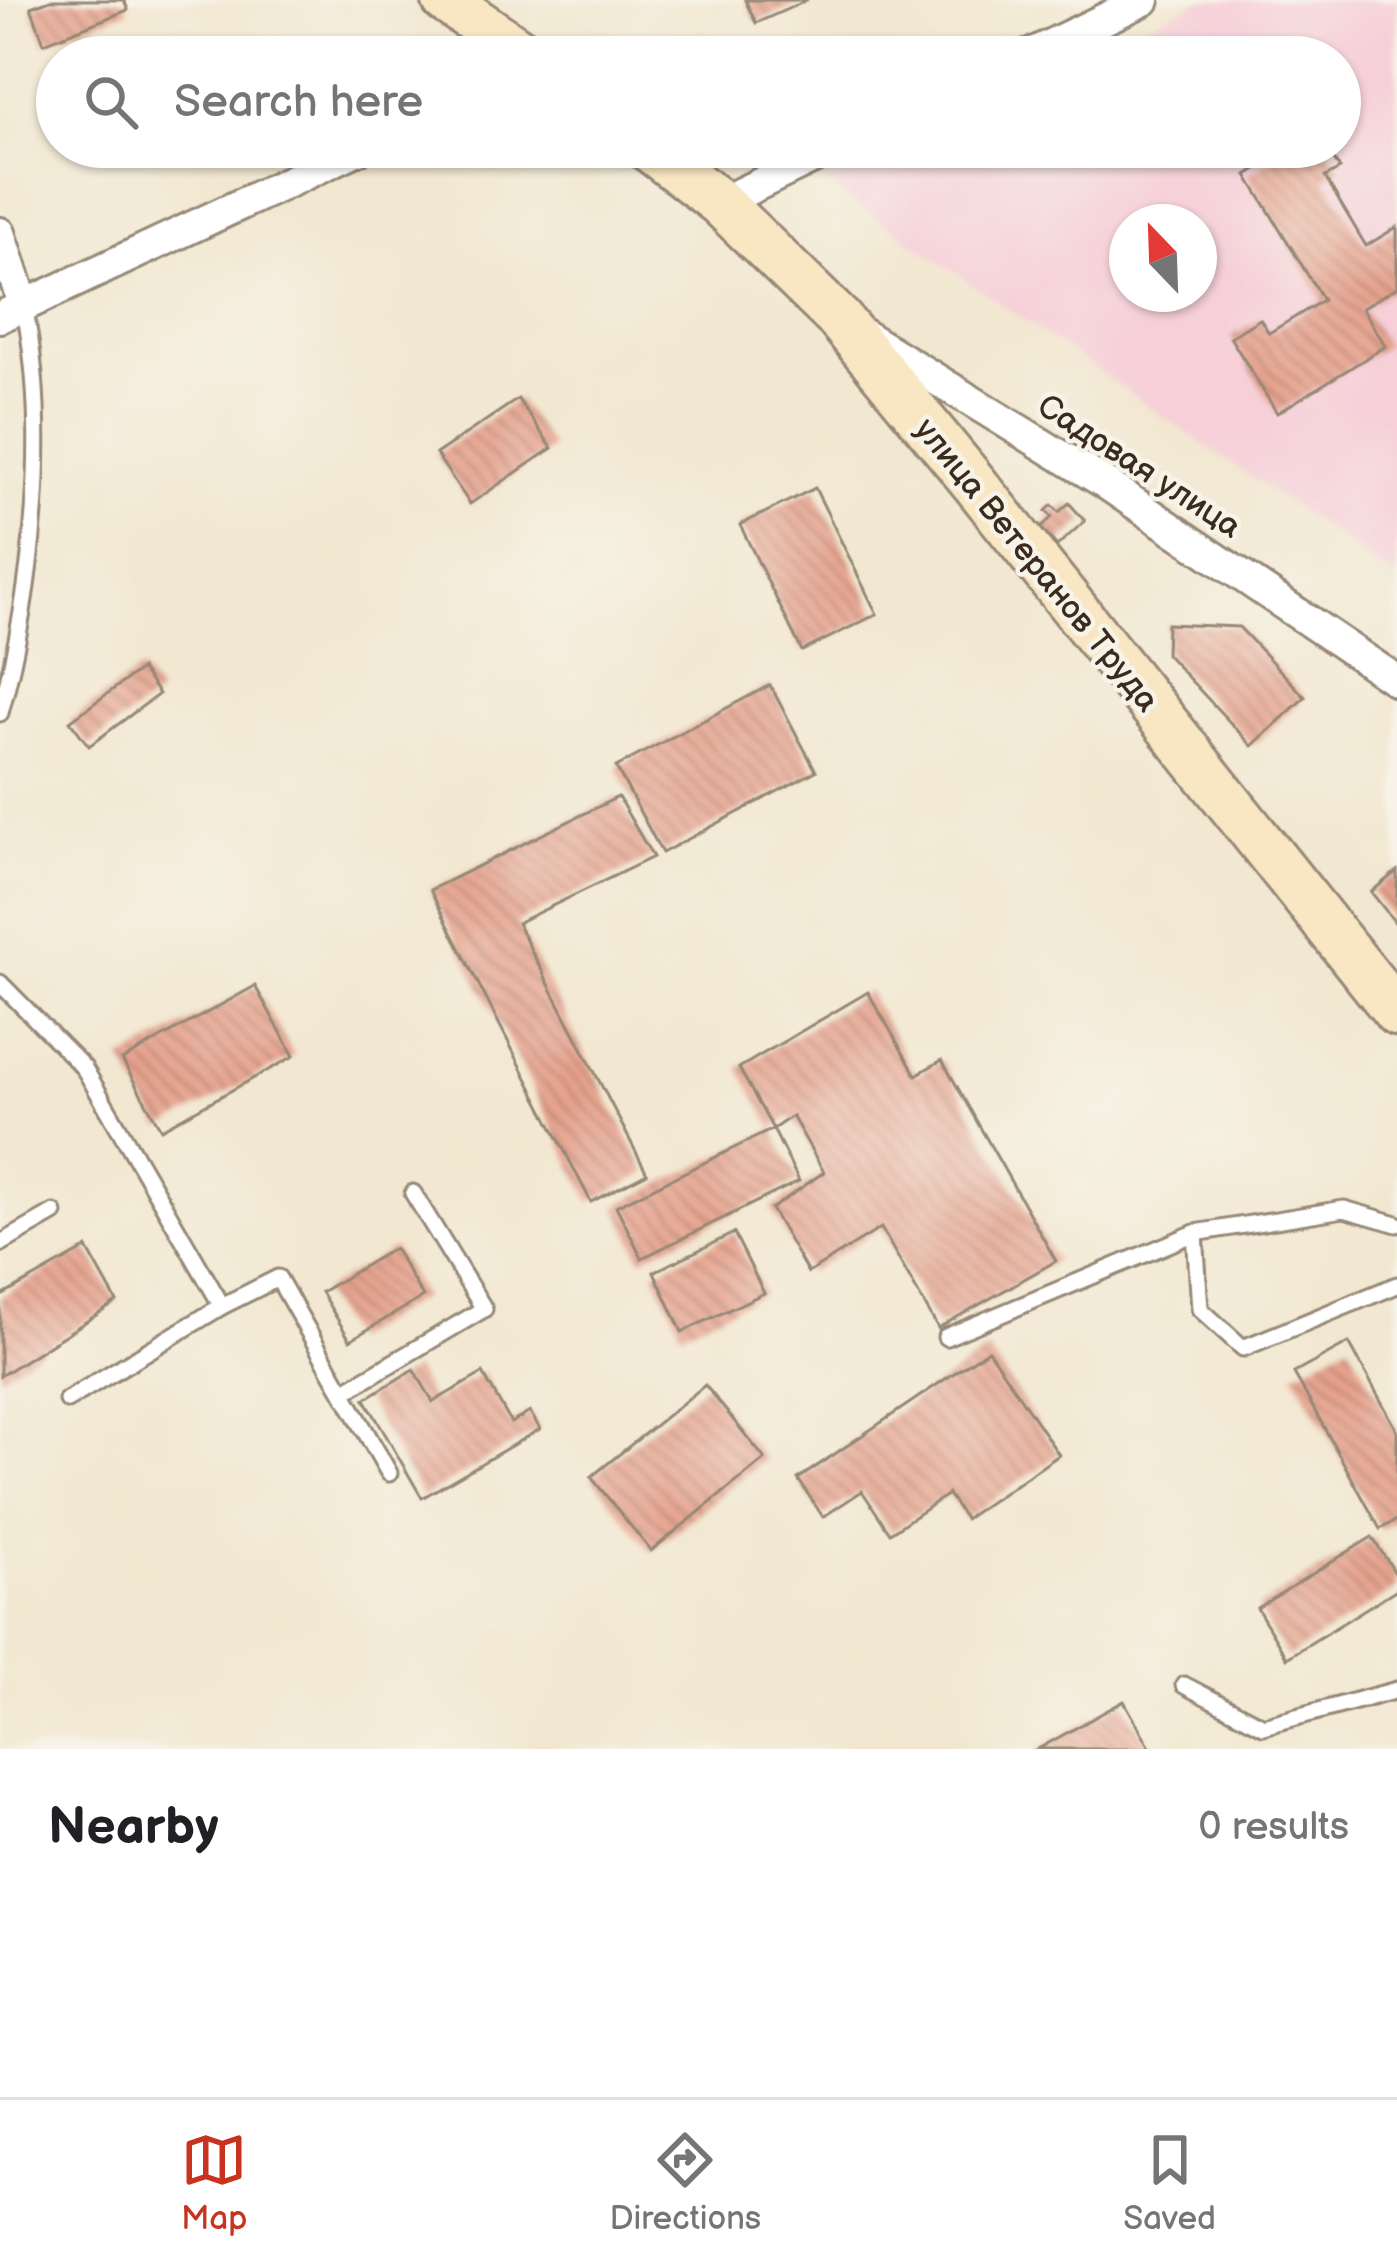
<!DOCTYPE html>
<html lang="en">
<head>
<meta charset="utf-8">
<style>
	:root { --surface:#fff; --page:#f2f2f2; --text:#202124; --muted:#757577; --line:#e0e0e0; --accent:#c8321e }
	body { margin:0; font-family:"Balsamiq Sans",sans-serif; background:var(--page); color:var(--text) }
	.compass { position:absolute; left:1109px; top:204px; width:108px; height:108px; border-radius:50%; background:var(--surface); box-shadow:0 3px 9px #0004; rotate:337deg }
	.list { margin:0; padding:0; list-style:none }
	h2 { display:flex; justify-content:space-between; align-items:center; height:156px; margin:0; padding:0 48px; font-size:51px }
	h2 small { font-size:39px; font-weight:400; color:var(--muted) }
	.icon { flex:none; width:66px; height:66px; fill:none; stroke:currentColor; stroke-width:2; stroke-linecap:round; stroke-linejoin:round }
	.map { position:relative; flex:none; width:1397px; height:1749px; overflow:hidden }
	.search { position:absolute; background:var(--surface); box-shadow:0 3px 9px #0004; left:36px; right:36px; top:36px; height:132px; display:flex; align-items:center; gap:30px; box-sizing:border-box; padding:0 42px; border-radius:66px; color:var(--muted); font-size:45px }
	.sheet { height:348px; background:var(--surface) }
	nav { display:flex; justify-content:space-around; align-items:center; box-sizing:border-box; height:168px; border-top:3px solid var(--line); background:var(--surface); font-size:33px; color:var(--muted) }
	nav a { display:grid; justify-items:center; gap:6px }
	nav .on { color:var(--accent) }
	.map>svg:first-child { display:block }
</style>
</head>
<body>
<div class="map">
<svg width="1397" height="1749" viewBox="0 0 1397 1749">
	<defs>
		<pattern id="building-back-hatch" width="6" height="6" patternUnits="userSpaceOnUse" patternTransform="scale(3)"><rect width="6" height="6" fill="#e6a28d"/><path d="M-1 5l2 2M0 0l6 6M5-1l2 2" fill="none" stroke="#bc8473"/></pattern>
	</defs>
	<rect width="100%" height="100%" fill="#f7f3e8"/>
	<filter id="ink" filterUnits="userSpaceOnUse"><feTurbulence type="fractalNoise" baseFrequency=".00833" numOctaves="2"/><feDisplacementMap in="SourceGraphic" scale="24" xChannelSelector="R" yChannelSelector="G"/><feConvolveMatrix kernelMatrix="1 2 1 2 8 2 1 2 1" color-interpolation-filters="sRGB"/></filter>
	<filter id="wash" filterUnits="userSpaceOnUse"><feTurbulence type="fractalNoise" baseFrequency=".004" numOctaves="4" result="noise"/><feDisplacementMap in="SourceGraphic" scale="48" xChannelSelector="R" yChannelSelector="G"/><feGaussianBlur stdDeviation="2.7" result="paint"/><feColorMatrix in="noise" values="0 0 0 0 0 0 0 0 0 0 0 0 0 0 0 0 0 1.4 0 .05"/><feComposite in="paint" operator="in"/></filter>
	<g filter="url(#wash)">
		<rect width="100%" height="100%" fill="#f2e7d0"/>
		<path fill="#f6cfd8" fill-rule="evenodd" d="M1200,0H1397V579L818,177L882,147H1340V57H1076ZM1127,222H1199V294H1127Z"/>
		<g id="blocks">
			<g fill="url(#building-back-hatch)">
				<path d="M50,0H124L128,10L44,43L31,7Z"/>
				<path d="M745,0H808L756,23Z"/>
				<path d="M1292,147H1326L1340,169L1325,177L1366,246L1397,227V287L1362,308L1386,346L1277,413L1230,337L1260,319L1269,333L1323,300L1247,175Z"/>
				<path d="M518,399L552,448L470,504L436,454Z"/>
				<path d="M815,488L877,614L802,651L740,525Z"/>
				<path d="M1069,503L1085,521L1057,546L1041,528L1052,517L1046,511L1052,505L1059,512Z"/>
				<path d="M1167,624L1239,627L1305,697L1252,746L1166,654Z"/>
				<path d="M141,669L159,694L89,746L70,721Z"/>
				<path d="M770,685L816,771L662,853L616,767Z"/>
				<path d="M618,797L653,857L517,923L647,1173L591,1202L430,890Z"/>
				<path d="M1397,871V925L1371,892Z"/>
				<path d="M255,986L294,1056L161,1129L122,1060Z"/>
				<path d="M868,992L916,1075L942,1060L1056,1261L938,1328L881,1228L808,1273L771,1209L824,1172L792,1116L773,1129L739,1068Z"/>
				<path d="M773,1129L799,1181L642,1258L616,1206Z"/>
				<path d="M734,1233L764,1293L682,1332L654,1272Z"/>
				<path d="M87,1248L117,1302L0,1376V1297Z"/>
				<path d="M394,1248L423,1297L350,1340L321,1292Z"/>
				<path d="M1349,1343L1397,1430V1520L1380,1529L1294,1373Z"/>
				<path d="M988,1350L1059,1455L965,1519L948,1494L890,1533L862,1491L823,1517L798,1479Z"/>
				<path d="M414,1369L433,1402L483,1373L511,1423L530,1412L540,1429L422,1498L365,1399Z"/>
				<path d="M705,1385L765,1459L651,1551L591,1477Z"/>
				<path d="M1372,1537L1397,1576V1589L1287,1658L1257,1608Z"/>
				<path d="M1124,1701L1151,1749H1038Z"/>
			</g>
		</g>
	</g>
	<g filter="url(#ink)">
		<use href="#blocks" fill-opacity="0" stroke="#968877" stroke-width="3"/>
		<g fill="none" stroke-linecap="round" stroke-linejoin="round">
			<defs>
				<g id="lane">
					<path d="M0,713C33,591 50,431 24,306"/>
					<path d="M0,983L84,1068L222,1306L67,1400"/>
					<path d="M1195,1233L1200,1309L1243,1348L1397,1285"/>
					<path d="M0,1244L54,1213"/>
					<path d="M222,1306L278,1278L389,1473"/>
					<path d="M946,1337L1195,1233L1344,1209L1397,1224"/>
					<path d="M343,1392L484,1309L413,1193"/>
					<path d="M1184,1685L1263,1726L1397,1690"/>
				</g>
				<g id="street">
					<path d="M1025,57L1144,0"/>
					<path d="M720,203L836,147"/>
					<path d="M0,233L24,306"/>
					<path d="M0,317L363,147"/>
					<path d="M864,335L1105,483L1397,681"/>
				</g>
				<g id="secondary">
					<path d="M445,0L528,57"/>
					<path d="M647,147L720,203L839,319L975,484L1397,1013"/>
				</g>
			</defs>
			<use href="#lane" stroke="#968877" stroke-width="21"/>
			<use href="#street" stroke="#968877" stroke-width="36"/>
			<use href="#secondary" stroke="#968877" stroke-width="51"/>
			<use href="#lane" stroke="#fff" stroke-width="15"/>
			<use href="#street" stroke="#fff" stroke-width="30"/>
			<use href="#secondary" stroke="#f9e7c3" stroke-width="45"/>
		</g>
	</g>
	<g text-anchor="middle" stroke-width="9" stroke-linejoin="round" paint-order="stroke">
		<g font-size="33" fill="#3b2a1e" stroke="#f7f3e8">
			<text transform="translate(1140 465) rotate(33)" y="12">Садовая улица</text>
			<text transform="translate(1038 564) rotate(51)" y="12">улица Ветеранов Труда</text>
		</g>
	</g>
</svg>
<svg class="compass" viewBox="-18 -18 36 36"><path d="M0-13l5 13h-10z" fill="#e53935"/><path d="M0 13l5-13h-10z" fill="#757577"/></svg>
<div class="search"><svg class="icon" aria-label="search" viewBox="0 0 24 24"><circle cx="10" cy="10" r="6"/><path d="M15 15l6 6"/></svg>Search here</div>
</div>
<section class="sheet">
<h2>Nearby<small>0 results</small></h2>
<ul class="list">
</ul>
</section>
<nav>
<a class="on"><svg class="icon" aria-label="map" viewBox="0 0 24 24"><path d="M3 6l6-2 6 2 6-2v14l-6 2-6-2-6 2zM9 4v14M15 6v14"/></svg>Map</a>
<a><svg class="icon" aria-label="directions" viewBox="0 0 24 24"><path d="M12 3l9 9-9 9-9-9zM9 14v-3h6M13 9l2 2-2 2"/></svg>Directions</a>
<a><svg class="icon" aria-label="saved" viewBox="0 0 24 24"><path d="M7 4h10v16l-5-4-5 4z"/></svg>Saved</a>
</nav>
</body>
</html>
